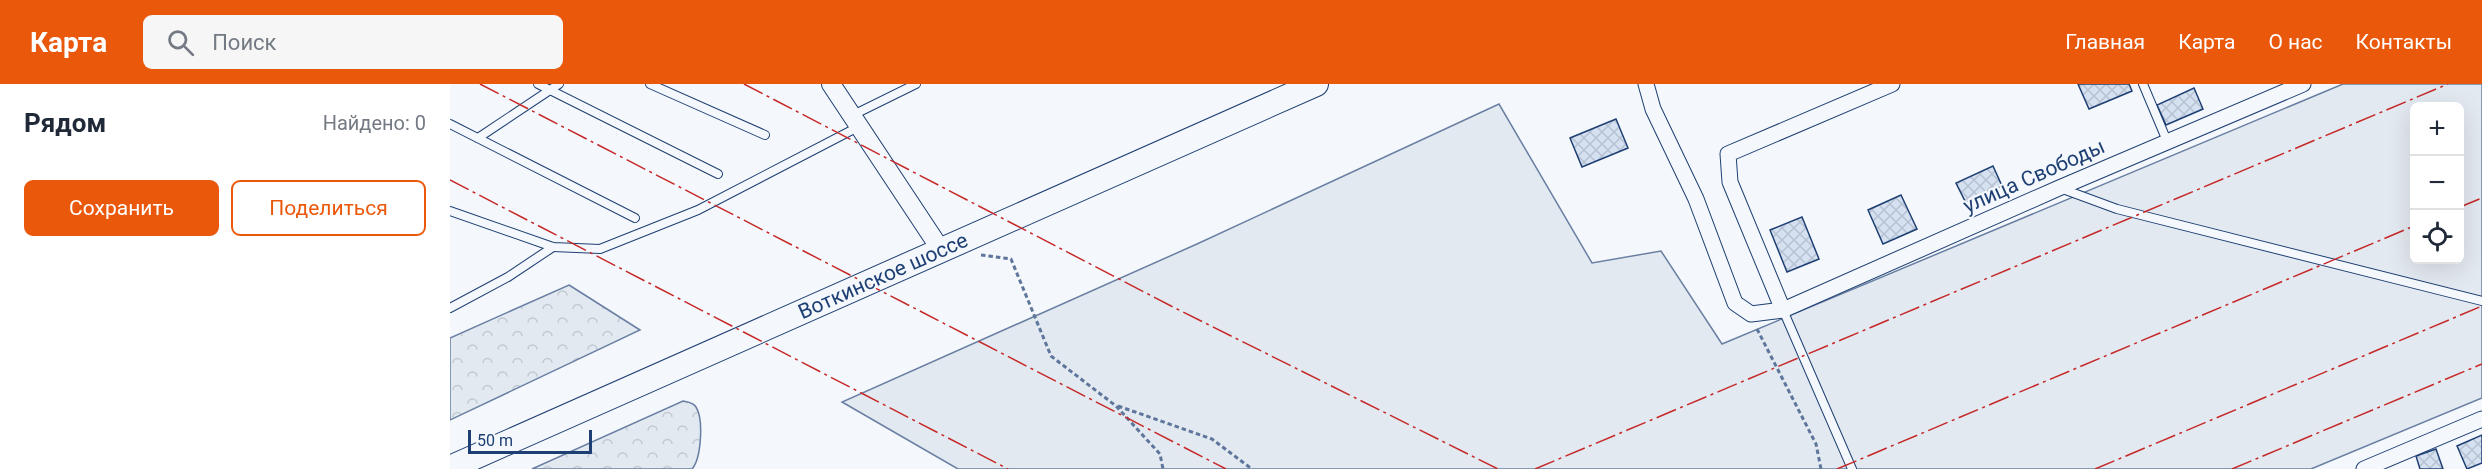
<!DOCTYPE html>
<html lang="ru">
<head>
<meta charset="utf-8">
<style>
	:root { --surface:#fff; --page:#f6f6f7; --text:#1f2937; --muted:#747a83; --line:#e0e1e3; --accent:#ea580c }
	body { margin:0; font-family:Roboto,sans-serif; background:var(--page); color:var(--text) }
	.controls { position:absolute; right:18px; top:18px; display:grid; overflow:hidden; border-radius:9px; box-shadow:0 6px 24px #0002 }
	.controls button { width:54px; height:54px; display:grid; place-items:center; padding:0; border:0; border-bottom:2px solid var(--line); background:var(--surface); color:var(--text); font:30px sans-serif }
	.scale { position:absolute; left:18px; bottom:15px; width:124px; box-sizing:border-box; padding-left:6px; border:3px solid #1d3f73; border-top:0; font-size:16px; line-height:21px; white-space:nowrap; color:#1d3f73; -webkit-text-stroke:4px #f4f7fb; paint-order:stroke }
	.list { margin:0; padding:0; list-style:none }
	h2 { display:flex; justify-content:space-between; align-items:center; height:78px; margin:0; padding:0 24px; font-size:26px }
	h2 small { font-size:20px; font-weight:400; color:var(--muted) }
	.actions { display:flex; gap:12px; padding:18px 24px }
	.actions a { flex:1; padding:14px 0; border:2px solid var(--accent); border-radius:9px; text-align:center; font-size:21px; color:var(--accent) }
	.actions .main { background:var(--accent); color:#fff }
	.icon { flex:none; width:33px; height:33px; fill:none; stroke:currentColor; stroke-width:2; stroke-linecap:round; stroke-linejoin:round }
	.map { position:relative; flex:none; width:2032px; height:385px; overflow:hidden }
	header { display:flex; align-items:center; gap:36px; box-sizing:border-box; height:84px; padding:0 30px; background:var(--accent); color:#fff }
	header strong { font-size:28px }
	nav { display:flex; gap:33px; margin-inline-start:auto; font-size:21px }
	.search { width:420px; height:54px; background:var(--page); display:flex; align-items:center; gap:15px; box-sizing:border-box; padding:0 21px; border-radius:9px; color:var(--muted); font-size:22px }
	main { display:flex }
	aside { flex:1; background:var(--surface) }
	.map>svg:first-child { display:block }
</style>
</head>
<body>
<header>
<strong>Карта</strong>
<div class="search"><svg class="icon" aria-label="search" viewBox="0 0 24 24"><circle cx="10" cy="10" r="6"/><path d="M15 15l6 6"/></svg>Поиск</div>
<nav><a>Главная</a><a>Карта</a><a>О нас</a><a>Контакты</a></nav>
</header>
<main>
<aside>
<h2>Рядом<small>Найдено: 0</small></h2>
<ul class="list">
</ul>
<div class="actions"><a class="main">Сохранить</a><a>Поделиться</a></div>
</aside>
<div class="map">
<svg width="2032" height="385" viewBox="0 0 2032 385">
	<defs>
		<pattern id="forest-crowns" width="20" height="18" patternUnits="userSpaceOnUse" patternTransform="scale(1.5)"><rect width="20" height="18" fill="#e3e9f0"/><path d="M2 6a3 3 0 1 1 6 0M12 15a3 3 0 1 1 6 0" fill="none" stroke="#c2c9d1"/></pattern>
		<pattern id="building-cross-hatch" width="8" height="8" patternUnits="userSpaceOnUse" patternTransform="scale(1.5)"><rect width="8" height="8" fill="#d5e0f0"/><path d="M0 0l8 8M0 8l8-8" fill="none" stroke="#b6c1d1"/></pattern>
	</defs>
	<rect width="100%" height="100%" fill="#f4f7fb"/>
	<path fill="#e3e9f0" stroke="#687fa3" stroke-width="1.5" fill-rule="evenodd" d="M1893,0H2032V314L1861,385H508L392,318L747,160L1049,20L1142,179L1211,167L1272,260ZM1964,22H2010V176H1964Z"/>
	<g fill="url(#forest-crowns)" stroke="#687fa3" stroke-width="1.5">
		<path d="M119,201L190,246L0,336V254Z"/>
		<path d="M233,317C238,318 243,318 246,323C254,336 251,375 242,385H82Z"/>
	</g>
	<g fill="url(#building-cross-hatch)" stroke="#1d3f73" stroke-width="1.5">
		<path d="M1628,0H1679L1682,7L1639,25Z"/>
		<path d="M1744,4L1753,25L1716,41L1707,21Z"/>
		<path d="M1166,35L1178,64L1132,83L1120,54Z"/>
		<path d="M1543,82L1552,102L1516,119L1506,99Z"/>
		<path d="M1451,111L1467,145L1433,160L1418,126Z"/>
		<path d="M1352,133L1369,175L1337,188L1320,146Z"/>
		<path d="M2032,351V379L2017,385L2007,362Z"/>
		<path d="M1986,365L1993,385H1970L1966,372Z"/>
	</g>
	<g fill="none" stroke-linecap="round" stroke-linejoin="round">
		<defs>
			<g id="service">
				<path d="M88,0L268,90"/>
				<path d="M200,0L315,51"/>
				<path d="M1693,0L1717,57"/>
				<path d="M403,31L466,0"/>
				<path d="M0,40L185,134"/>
				<path d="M28,54L109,0"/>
				<path d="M1610,104L1667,125L2032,217"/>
				<path d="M0,127L103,163L150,165L248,126L408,43"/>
				<path d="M0,224L58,193L103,163"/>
				<path d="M1333,226L1402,385"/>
			</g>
			<g id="minor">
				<path d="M1196,0L1203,25L1246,115L1285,219L1301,230L1333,226L1609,104L1853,0"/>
				<path d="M1333,226L1280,98L1278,70L1442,0"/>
				<path d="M1914,385L2032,335"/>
			</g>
			<path id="tertiary" d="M381,0L491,166"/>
			<path id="primary" d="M0,384L866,0"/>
		</defs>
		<use href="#service" stroke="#1d3f73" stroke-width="10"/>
		<use href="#minor" stroke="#1d3f73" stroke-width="17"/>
		<use href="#tertiary" stroke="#1d3f73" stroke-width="20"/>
		<use href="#primary" stroke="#1d3f73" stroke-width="26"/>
		<g stroke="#5e769c" stroke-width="3" stroke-dasharray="4.5 3" stroke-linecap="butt">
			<path d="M531,171L561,175L601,272L666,322L710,370L713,385"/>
			<path d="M1307,245L1366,360L1371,385"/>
			<path d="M668,322L762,355L802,385"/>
		</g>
		<use href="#service" stroke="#f4f7fb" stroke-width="8"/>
		<use href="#minor" stroke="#f4f7fb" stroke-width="15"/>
		<use href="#tertiary" stroke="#f4f7fb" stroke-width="18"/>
		<use href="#primary" stroke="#f4f7fb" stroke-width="24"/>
		<g stroke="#c62828" stroke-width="1.5" stroke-dasharray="21 4.5 3 4.5" stroke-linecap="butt">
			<path d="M30,0L776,385"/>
			<path d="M294,0L723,223L1048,385"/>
			<path d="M0,96L558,385"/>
			<path d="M2010,123L2032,114"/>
			<path d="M1085,385L1998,0"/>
			<path d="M1387,385L1964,142"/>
			<path d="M1645,385L2032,222"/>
			<path d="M1782,385L2032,280"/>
		</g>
	</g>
	<g text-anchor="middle" stroke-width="4.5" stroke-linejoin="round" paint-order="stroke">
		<g font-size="21" fill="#1d3f73" stroke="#f4f7fb">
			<text transform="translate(1584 92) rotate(-24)" y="7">улица Свободы</text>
			<text transform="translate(433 192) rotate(-24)" y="7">Воткинское шоссе</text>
		</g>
	</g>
</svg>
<div class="controls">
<button>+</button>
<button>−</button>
<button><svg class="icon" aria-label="locate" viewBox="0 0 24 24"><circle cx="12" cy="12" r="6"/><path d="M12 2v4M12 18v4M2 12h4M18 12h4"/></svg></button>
</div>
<div class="scale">50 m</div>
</div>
</main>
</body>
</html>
